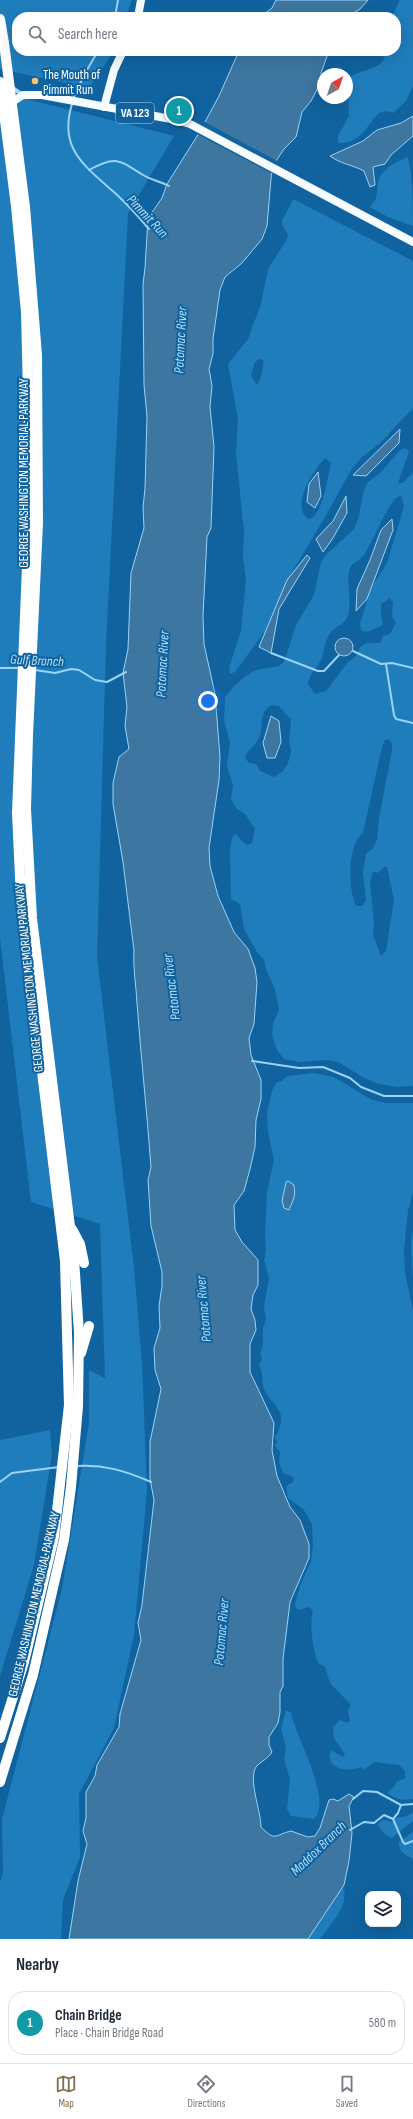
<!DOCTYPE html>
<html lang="en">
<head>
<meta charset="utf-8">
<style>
	:root { --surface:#fff; --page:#f2f2f3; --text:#1f2937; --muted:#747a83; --line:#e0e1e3; --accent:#846c4e }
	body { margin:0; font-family:"Sofia Sans Condensed",sans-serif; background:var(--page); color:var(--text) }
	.controls { position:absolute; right:12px; bottom:12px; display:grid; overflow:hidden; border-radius:8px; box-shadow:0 4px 16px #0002 }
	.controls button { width:36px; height:36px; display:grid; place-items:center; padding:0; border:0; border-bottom:1px solid var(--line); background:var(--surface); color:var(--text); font:20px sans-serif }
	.compass { position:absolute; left:317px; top:68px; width:36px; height:36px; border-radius:50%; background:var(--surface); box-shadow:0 4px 16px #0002; rotate:40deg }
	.you { position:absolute; left:208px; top:701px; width:14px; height:14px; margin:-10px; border:3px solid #fff; border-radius:50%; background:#1a73e8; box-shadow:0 0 0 6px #1a73e833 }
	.badge { display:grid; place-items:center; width:26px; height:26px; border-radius:50%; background:var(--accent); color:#fff; font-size:13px; font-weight:700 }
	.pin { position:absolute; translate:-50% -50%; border:2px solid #fff; box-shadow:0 1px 4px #0006 }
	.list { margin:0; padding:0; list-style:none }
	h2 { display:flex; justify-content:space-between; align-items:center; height:52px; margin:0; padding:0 16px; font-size:17px }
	h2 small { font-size:13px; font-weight:400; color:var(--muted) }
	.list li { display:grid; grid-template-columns:26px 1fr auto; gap:12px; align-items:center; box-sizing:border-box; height:64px; margin:0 8px 8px; padding:0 8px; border:1px solid var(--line); border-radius:16px }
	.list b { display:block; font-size:15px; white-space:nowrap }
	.list p { margin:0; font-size:13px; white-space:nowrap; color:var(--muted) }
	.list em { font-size:13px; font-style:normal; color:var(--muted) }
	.icon { flex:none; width:22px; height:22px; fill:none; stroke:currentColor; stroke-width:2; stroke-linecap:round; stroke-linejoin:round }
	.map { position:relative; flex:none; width:413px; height:1939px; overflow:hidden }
	.search { position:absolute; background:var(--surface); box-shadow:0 4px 16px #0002; left:12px; right:12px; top:12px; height:44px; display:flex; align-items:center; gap:10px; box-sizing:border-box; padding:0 14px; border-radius:16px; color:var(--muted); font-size:15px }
	.sheet { height:124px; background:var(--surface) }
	nav { display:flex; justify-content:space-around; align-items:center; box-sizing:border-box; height:56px; border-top:1px solid var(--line); background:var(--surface); font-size:11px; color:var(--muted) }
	nav a { display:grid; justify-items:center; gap:2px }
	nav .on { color:var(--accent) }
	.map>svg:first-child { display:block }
</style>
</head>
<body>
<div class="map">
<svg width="413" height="1939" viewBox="0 0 413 1939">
	<rect width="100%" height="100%" fill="#10639f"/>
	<g fill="#1f7dbc" fill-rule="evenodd">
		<path d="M0,0H132L126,17H17V51H114L89,88L0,69Z"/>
		<path d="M400,0H413V86L406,101L393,113L387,111L379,113C366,126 361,144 338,143V136L349,116L348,79C360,67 384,73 386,51H396V17H392Z"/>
		<path d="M0,88L30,100L174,136L128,213L106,644L97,957L134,1268L142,1364L147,1490L134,1635L114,1728L79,1794L80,1857L63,1900L61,1939H0V1882L3,1872L2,1819L62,1589L89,1423V1370L105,1378L100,1224L31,1202L0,938Z"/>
		<path d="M406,158H408C413,178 413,205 413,226L390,218L370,207C379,196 376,196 378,183C381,169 394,163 406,158Z"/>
		<path d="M293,199L413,261V408L379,444L361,458L351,470L325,517L288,579L268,627L235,672L230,674L229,668L241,631L246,580L243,558L244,532L236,453L238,418L228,364L248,339L261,304L268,269L287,239L288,234L283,227L282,221ZM258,359L263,360C264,366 261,380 257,385L251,376L254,364ZM325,458L331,463C328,475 323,518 308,519C290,505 314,470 325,458Z"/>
		<path d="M406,448L409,452L398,483H403L413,472V1086L397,1087L380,1084L364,1078L338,1062L328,1060L300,1062L284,1059L277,1050L272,1035L273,1023L279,1010L275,989L267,972L264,960L257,952L244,929L240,904L231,899L230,848L233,836L236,834L244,843L248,845L252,843L255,829L245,814L236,808L231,799L233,785L227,766L230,743L224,720L225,697L235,685L246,676L256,670L279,666L284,662L296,625L314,595L321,562L327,554L354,529L359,516L363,493L367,483L381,472L400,450ZM401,496L404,505L401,517L387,563L371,588L360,624L361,630C369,635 375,627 383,625L381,616V604L390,598L393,602L392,616L396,623L390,634L383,636L380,643H366L360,647L356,656L348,662L326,691L315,694L308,684C309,674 316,669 321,660C325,651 324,641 331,632C336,626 343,625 347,618C353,603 346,587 349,572C350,562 358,563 364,555C376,536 382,514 397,497ZM271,705L279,706L291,720L289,739L291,752L288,763L283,771L274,777L260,771L256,764L249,763L245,758C247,749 254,747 258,740C265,728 257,714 271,705ZM388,739L392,743V750L379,819L377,840L373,848L366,854L363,872L366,900L362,906H356C348,890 347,844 363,833L382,747L385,740ZM384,867H387L394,900L386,951L381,956L373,935L374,925L370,882L373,871L378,873Z"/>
		<path d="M314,1073L334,1077L372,1100L386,1103H413V1192L408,1211L404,1250L405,1272L413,1311V1799C402,1801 396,1799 387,1793L394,1787L397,1781L405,1779V1771L399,1765L374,1762L364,1770L361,1767C349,1772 324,1770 331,1750L343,1757L345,1754L334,1738L333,1728L339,1720L347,1723L350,1720L348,1712L351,1705L330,1683L325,1667L318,1663C313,1648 309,1625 313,1610L308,1607L299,1610L296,1608L295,1604L300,1586L311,1561L313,1546L312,1524L304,1510L288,1498L286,1486L293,1482L294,1477L283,1473L279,1462L280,1452L275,1446L277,1442L275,1437C279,1431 282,1423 281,1416C280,1408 268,1398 264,1389C261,1382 264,1371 259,1366L262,1358L260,1354L263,1345V1328L266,1319L264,1307L269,1277L264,1260L266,1251L265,1235L267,1192L274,1160L268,1132L267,1113L272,1091L277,1082L282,1081L287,1076Z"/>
		<path d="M413,1230V1279L411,1245Z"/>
		<path d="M50,1430L52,1454L34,1565L0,1676V1440Z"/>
		<path d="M286,1710L291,1713C296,1737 333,1800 314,1819L291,1816L287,1809L290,1780L284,1758L286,1748L281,1729Z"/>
		<path d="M413,1812V1821L392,1838C386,1837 380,1830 378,1824L383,1820L393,1822L396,1818L407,1816Z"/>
		<path d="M413,1832V1859C406,1855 398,1852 399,1842Z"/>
		<path d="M341,1889H344C348,1908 330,1924 320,1939H308Z"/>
	</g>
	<g fill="#3d77a1" stroke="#99d3f8">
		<path d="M276,0H368L360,9L347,17H260L272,8Z"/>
		<path d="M239,51H329L321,73L322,80L311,101L302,112L296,137L284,149L272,167L267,226L262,239L242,263L225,277L220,290L213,339V354L209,369L212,386L210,407L214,447L211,528L207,537L203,616L204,644L215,694L220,757L219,780L209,848L210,866L218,896L234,932L248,949L255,968L257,982L254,1024L249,1038L251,1055L261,1080V1099L256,1120L255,1147L250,1169L244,1191L234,1205L235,1230L242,1242L258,1260V1285L253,1295L251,1309L255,1320L256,1330L250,1344V1372L274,1423L272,1450L277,1476L290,1507L300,1520L309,1544V1558L290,1602L283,1659V1686L280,1692V1712L278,1723L269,1737V1745L272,1752C268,1759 261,1761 256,1767C248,1780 261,1811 261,1827C276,1842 274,1835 291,1831L308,1837L315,1836L320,1828L329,1800L333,1799L338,1801L349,1794L354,1797L349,1806L352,1833L349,1861L344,1885L308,1939H69L78,1881L87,1844L83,1831L86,1818V1792L95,1776L97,1765L119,1727L120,1714L141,1640L138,1623L142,1605L154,1500L150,1479V1442L161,1389L155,1370L154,1348L160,1328L159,1306L162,1286V1272L151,1226L148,1180L151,1167C147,1112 141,1058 137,1003C136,985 133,968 134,951L123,862L113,804V783L119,757L129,749L125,726L127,707L123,673L128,649L131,573L144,528L143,508L145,488L147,416L144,385L143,284L145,268L148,218L162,198L167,184L199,133L219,96Z"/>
		<path d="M413,116V136L391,155L385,164L373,167L375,185L370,187L364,171C353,165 341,164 330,156L363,141L377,130L401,123Z"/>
		<path d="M400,429L399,443L366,476L353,475Z"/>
		<path d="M318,472L321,496L315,508L307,502L309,484Z"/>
		<path d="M346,496L347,513L333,538L323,552L316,539L333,521Z"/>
		<path d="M392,519L393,530L367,599L356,611L357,589L370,560L381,530Z"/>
		<path d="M307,555L310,558L279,609L271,653L259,647L287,580Z"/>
		<circle cx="344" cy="647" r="9"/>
		<path d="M271,716L279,721L281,742L275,758H267L263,743Z"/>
		<path d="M288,1181L294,1185C296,1198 293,1199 289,1210L284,1208L282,1201L286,1182Z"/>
	</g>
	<path fill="#10639f" d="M203,121L277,161L273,168V174L197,134Z"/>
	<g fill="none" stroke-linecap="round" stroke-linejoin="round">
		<g stroke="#99d3f8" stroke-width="2">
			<path d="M115,17L118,0"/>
			<path d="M73,99L84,75L98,51"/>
			<path d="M72,104C58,149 85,166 115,193C127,204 138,216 149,229"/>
			<path d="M89,170C116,155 119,160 143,175C151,180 160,181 169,186"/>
			<path d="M353,651L381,664L392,663L413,668"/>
			<path d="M271,653L318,671H324L339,655"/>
			<path d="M386,664L394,715L396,719L413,723"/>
			<path d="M0,668H19"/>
			<path d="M35,670L55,673L71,669L79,670L95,680L107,682L126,672"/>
			<path d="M252,1061L299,1068L323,1067L350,1078L361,1087L384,1096H413"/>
			<path d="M76,1466C103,1464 126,1471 151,1482"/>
			<path d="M0,1482L12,1473L59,1467"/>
			<path d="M353,1799L363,1791L377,1792L401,1805L413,1804"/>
			<path d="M393,1819L398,1813L401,1805"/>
			<path d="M350,1830L364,1822L374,1823L384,1815L393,1819L403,1842L405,1844L413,1841"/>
		</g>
		<path stroke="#a7d6f5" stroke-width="4" d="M11,87L23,95"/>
		<g stroke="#f5fbff" stroke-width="8">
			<path d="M138,17L141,0"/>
			<path d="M9,104L23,95H42L171,119L190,124L413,242"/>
			<path d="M104,107L114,70L123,51"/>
		</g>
		<g stroke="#fff" stroke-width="10">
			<path d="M0,19L4,43"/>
			<path d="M72,1229L80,1244L84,1263"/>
			<path d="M81,1353L89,1326"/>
			<path d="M0,1738L24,1662L54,1537L69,1405L65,1261L21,899L17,813L29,517V435L26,312L16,206"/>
			<path d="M0,1782L33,1675L64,1540L71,1487L78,1406L79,1333L74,1259L32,918L26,809L28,735L38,523L37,355L25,207"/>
		</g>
		<g stroke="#fff" stroke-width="10">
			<path d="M4,43L25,207"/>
			<path d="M0,82L16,206"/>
		</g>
	</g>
	<circle fill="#ffbf6b" stroke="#10639f" stroke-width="1.5" cx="35" cy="81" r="4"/>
	<g text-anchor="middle" stroke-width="4" stroke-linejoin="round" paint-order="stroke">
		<rect fill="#10639f" stroke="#b7d0e2" stroke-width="1" x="116" y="103" width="38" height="20" rx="3"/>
		<g font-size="12" font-weight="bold" fill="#fff">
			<text x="135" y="117">VA 123</text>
		</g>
		<g font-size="13" fill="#fff" stroke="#10639f" text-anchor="start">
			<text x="43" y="79">The Mouth of<tspan x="43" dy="15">Pimmit Run</tspan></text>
		</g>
		<g font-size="13" fill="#fff" stroke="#10639f">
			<text transform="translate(23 473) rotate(-90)" y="5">GEORGE WASHINGTON MEMORIAL PARKWAY</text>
			<text transform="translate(28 978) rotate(-96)" y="5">GEORGE WASHINGTON MEMORIAL PARKWAY</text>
			<text transform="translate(33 1604) rotate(-77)" y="5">GEORGE WASHINGTON MEMORIAL PARKWAY</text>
		</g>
		<g font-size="14" font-style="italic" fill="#b4dffb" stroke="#10639f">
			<text transform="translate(148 216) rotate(47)" y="5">Pimmit Run</text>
			<text transform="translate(180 340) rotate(-87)" y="5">Potomac River</text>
			<text transform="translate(37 660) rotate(3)" y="5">Gulf Branch</text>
			<text transform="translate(162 664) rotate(-87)" y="5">Potomac River</text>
			<text transform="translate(171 987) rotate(-97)" y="5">Potomac River</text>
			<text transform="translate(203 1309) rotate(-95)" y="5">Potomac River</text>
			<text transform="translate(221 1632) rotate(-85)" y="5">Potomac River</text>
			<text transform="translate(318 1848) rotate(-44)" y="5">Maddox Branch</text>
		</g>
	</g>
</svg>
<div class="controls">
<button><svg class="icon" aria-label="layers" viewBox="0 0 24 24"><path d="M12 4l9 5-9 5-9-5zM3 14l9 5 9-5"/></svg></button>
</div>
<svg class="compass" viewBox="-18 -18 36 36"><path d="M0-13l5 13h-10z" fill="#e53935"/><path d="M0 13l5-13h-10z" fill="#747a83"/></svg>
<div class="you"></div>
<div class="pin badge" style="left:179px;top:111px;background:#0f9aa8">1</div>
<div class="search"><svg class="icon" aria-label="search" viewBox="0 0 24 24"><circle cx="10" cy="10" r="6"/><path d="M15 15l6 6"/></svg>Search here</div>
</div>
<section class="sheet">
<h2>Nearby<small></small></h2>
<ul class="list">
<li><span class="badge" style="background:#0f9aa8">1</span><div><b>Chain Bridge</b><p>Place · Chain Bridge Road</p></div><em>580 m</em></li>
</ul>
</section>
<nav>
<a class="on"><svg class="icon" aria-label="map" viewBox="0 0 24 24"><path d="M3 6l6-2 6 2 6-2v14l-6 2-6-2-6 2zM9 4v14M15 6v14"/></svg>Map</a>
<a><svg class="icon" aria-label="directions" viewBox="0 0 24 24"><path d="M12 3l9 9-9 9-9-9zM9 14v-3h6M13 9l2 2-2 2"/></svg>Directions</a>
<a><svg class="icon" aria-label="saved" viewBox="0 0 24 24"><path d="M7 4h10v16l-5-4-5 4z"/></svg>Saved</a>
</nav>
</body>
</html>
